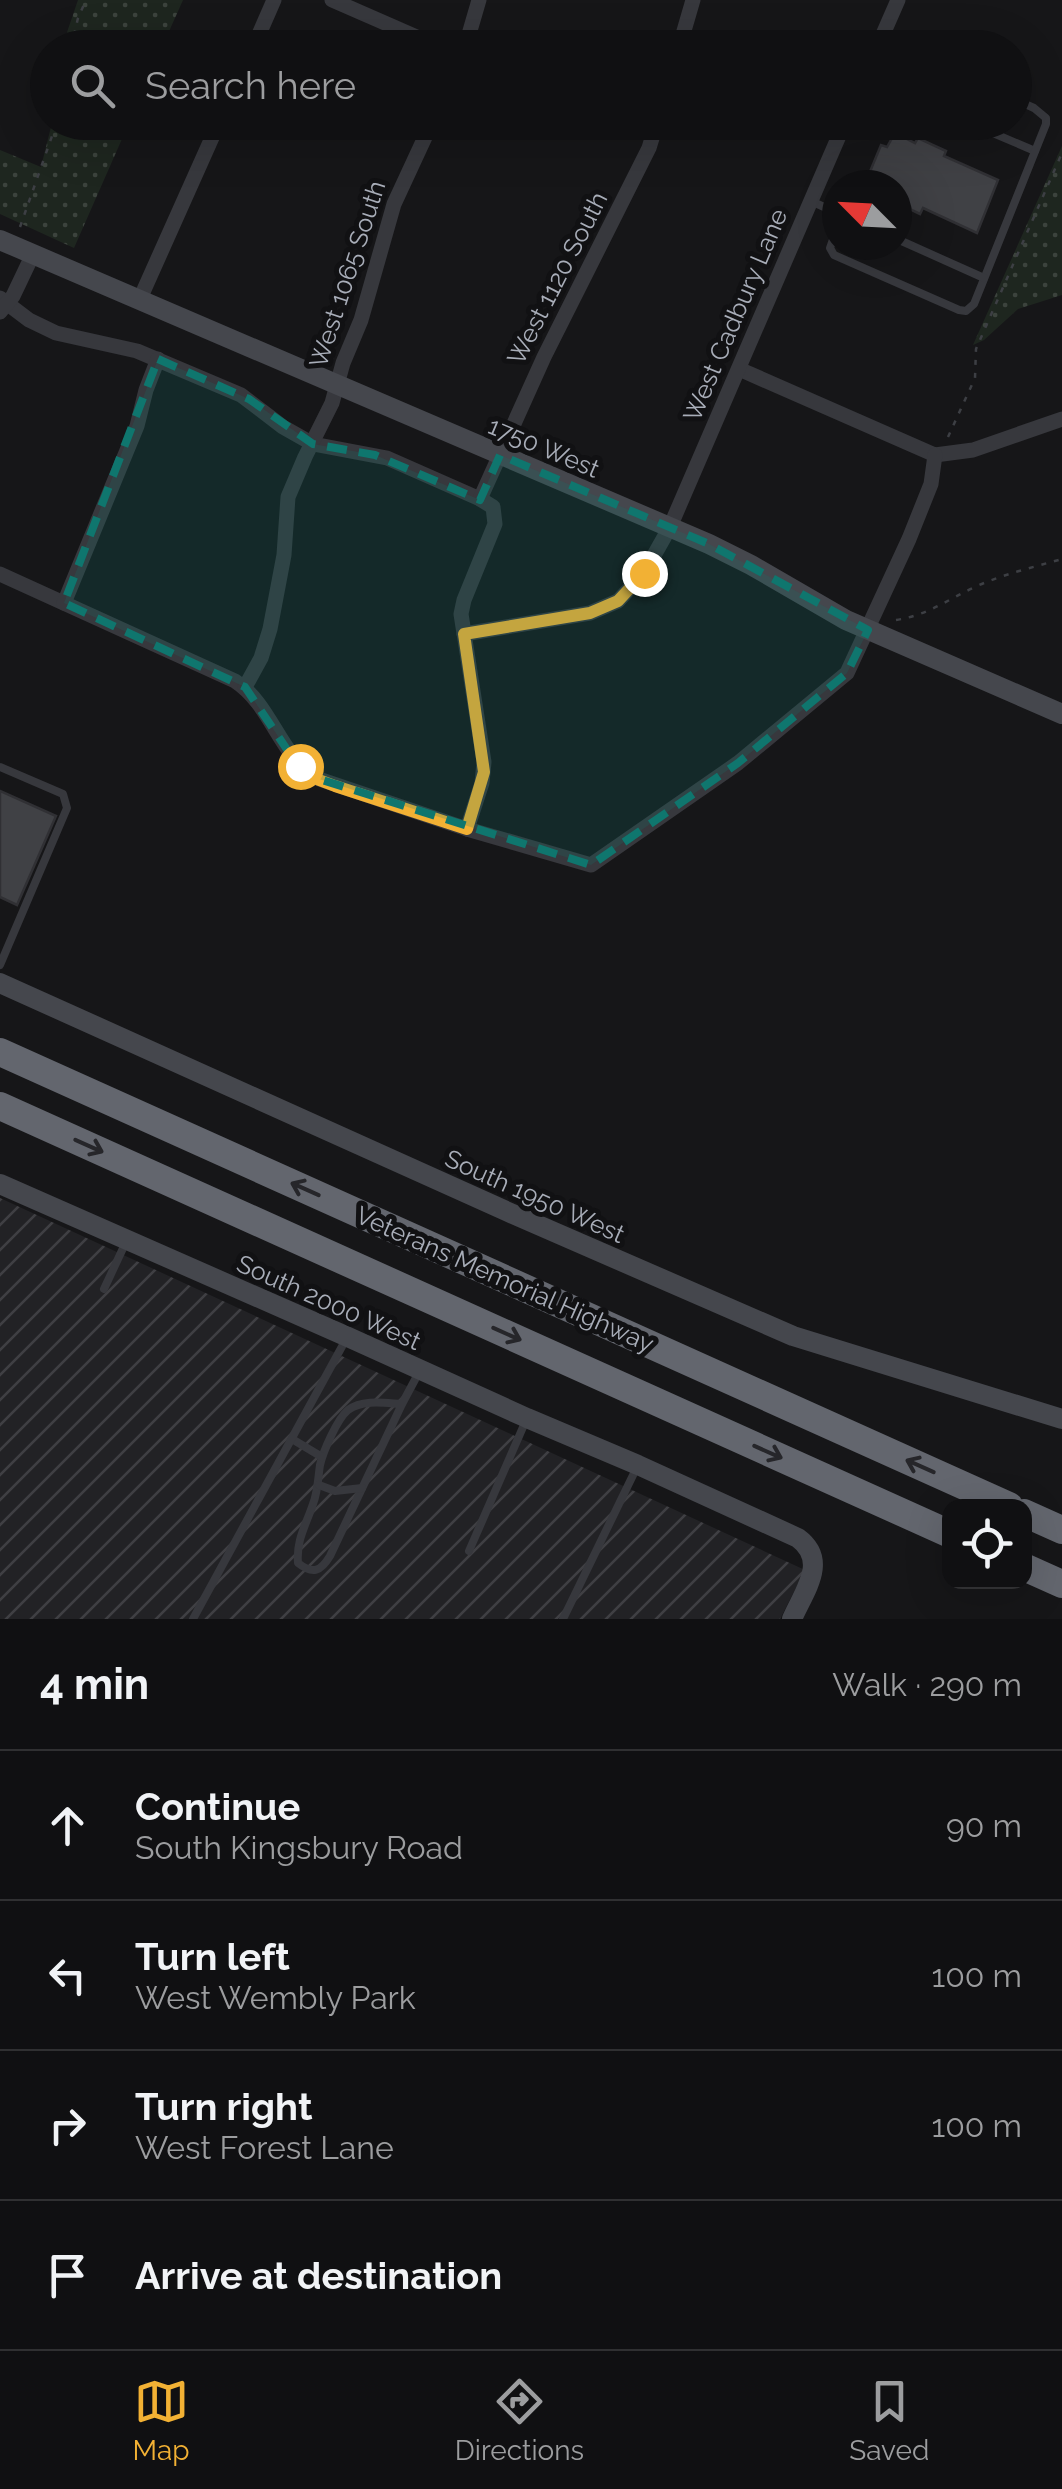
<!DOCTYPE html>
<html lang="en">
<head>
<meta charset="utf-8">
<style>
	:root { --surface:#101012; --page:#1e1e20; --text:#f1f3f6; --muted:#9c9d9f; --line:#303032; --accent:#f2b134 }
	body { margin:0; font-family:Raleway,sans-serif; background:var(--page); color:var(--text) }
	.controls { position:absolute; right:30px; bottom:30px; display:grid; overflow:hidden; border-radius:20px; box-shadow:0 10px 40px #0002 }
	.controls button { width:90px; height:90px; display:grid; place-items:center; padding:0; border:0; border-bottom:2px solid var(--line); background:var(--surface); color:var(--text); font:50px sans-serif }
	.compass { position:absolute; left:822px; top:170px; width:90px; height:90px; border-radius:50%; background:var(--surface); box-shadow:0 10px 40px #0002; rotate:294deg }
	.stop { position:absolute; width:30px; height:30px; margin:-22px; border:8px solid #f2b134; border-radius:50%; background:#fff }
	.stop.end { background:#f2b134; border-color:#fff; box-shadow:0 2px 10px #0008 }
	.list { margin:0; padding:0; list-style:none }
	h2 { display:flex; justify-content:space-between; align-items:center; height:130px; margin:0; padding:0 40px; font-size:42px }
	h2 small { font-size:32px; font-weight:400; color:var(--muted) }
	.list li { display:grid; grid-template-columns:65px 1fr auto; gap:30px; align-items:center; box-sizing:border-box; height:150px; padding:0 40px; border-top:2px solid var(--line) }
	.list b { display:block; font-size:38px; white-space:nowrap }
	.list p { margin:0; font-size:32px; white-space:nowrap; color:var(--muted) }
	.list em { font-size:32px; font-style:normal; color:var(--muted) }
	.icon { flex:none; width:55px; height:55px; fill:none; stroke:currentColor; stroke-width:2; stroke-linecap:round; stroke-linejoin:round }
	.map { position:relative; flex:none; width:1062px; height:1619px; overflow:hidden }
	.search { position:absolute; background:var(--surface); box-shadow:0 10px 40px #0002; left:30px; right:30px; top:30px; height:110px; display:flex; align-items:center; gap:25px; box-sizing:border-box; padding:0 35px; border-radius:55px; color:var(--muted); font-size:38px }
	.sheet { height:730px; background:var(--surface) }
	nav { display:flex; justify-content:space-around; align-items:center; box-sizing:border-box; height:140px; border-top:2px solid var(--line); background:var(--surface); font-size:28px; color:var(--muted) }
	nav a { display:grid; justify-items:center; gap:5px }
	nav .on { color:var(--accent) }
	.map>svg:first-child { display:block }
</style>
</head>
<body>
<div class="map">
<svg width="1062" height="1619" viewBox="0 0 1062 1619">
	<defs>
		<pattern id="industrial-furrows" width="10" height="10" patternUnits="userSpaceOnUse" patternTransform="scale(2.5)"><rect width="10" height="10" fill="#222225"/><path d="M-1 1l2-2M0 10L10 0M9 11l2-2" fill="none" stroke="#3f3f43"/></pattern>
		<pattern id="park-dots" width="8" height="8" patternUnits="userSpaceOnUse" patternTransform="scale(2.5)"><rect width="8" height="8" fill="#1e261f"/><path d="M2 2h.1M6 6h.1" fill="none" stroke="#3c433d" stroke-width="1.8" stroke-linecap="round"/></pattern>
	</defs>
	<rect width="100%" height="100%" fill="#161618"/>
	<path fill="url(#industrial-furrows)" d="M0,1198L805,1570L780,1619H0Z"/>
	<g fill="url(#park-dots)">
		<path d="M78,0H183L162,47H62Z"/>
		<path d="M52,123H129L74,248L0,214V150L41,167Z"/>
		<path d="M1062,146V295L1018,309L984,340L973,345Z"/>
	</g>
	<g fill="#404145" stroke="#303034" stroke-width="2.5">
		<path d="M895,133L915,143L918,138L946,151L944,156L998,180L977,233L923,208L920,214L897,203V185H871L875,175L869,174L881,145L887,147Z"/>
		<path d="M0,791L56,816L17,905L0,897Z"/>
	</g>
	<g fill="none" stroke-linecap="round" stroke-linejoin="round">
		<g stroke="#3d3f44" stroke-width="2.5" stroke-dasharray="5 8" stroke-linecap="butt">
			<path d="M71,48L78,18L86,0"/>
			<path d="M20,227L57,122"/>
			<path d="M948,437L975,378L976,349L1062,153"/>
			<path d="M896,620C929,615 948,599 977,586C1004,574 1034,567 1062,559"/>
		</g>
		<g stroke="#37383d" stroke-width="8">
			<path d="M967,122L1035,151"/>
			<path d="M811,201L837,213"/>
			<path d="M837,228L830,248L834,255L959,310L966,311L974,304L1046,124V118L1034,108L1014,99"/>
			<path d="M897,239L984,278"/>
			<path d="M0,767L63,794L67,808L0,965"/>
			<path d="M104,1289L125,1244"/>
			<path d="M402,1404C385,1403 363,1399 348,1410C337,1419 323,1452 320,1465C318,1478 318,1491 313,1504C306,1525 296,1540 298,1563C313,1575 321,1571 330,1556L402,1404L418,1374"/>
			<path d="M292,1439L322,1457"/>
			<path d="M319,1485L335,1491L362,1488"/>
			<path d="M469,1551L527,1418"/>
			<path d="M193,1619L345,1341"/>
			<path d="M563,1619L636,1469"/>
		</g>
		<g stroke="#37383d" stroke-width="15">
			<path d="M332,0L442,48"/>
			<path d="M253,48L274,0"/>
			<path d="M465,48L479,0"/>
			<path d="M679,48L693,0"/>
			<path d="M877,48L898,0"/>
			<path d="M0,298L29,320L56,333L137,351L241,395L283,427L313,444L387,458L480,499L493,507L495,524L464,600L461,614L484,762L482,783L467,829"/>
			<path d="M139,301L219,122"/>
			<path d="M0,312L13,296L33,254"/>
			<path d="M739,369L935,455L973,450L1062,419"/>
			<path d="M480,499L544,357L649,148L657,122"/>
			<path d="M0,574L235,681C273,706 279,757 319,779L467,829L591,865L738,763L847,673L909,539L931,484L935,455"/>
			<path d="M64,603L137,426L146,390L158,359"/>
			<path d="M464,634L590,613L618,601L644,573L670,527L845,122"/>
			<path d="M245,687L261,658L270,629L284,555L288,497L305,457L332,403L343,363L361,320L394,204L432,122"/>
		</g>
		<g stroke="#45474d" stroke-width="20">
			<path d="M0,240L709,544L751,565L846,620L1062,714"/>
			<path d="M0,983L506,1211L793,1336L1062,1419"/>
			<path d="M0,1184L348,1337L527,1418L638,1465L798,1538C829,1561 804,1591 792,1619"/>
		</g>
		<g stroke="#63666e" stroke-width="28">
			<path d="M0,1052L1009,1506"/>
			<path d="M0,1106L950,1534"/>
			<path d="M1024,1513L1062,1530"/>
			<path d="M1024,1567L1062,1584"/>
		</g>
	</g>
	<defs><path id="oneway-shaft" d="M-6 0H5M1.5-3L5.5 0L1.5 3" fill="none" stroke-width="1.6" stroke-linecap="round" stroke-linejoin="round" transform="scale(2.5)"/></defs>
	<g stroke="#26262a">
		<use href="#oneway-shaft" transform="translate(89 1146) rotate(24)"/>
		<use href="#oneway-shaft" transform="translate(305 1189) rotate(-156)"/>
		<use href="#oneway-shaft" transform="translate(507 1334) rotate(24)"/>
		<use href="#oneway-shaft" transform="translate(768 1452) rotate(24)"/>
		<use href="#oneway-shaft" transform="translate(920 1466) rotate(-156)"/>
	</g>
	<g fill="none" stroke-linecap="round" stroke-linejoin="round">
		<path stroke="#f2b134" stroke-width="12" d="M300,766L319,780L335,786L467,829L484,772L464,634L590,613L618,601L644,573"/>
	</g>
	<path fill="#0f766e" fill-opacity="0.2" stroke="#0f766e" stroke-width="8" stroke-dasharray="20 12" stroke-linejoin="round" d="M158,359L249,399L313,444L375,455L480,500L500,455L709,544L868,630L847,673L738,763L591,865L319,779L292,757L245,687L64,603Z"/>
	<g text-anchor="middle" stroke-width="10" stroke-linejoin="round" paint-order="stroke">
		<g font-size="25" fill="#a8adb8" stroke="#111113">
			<text transform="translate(347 274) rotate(-72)" y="9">West 1065 South</text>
			<text transform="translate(557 278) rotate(-63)" y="9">West 1120 South</text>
			<text transform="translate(735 315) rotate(-67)" y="9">West Cadbury Lane</text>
			<text transform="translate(544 447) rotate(23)" y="9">1750 West</text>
			<text transform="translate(535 1196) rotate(24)" y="9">South 1950 West</text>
			<text transform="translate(505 1279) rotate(24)" y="9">Veterans Memorial Highway</text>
			<text transform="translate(329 1302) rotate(24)" y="9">South 2000 West</text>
		</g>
	</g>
</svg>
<div class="controls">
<button><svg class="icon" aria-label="locate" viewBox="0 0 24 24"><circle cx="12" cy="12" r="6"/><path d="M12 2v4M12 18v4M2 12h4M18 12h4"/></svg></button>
</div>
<svg class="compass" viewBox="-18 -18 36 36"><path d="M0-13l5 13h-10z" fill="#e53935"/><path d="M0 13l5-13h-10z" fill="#9c9d9f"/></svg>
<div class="stop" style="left:300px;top:766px"></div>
<div class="stop end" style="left:644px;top:573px"></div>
<div class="search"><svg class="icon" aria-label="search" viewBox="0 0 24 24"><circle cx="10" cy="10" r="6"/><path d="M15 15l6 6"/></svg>Search here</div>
</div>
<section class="sheet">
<h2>4 min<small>Walk · 290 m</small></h2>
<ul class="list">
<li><svg class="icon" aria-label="ahead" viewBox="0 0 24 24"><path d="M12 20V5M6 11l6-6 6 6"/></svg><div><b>Continue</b><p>South Kingsbury Road</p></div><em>90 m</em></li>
<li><svg class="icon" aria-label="left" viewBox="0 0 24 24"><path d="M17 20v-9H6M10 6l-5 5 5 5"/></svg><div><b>Turn left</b><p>West Wembly Park</p></div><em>100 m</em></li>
<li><svg class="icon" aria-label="right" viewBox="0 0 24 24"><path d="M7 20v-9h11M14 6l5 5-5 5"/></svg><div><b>Turn right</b><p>West Forest Lane</p></div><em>100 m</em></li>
<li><svg class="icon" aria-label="arrive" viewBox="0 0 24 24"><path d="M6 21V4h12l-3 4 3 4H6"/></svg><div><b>Arrive at destination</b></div></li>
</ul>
</section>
<nav>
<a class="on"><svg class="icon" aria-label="map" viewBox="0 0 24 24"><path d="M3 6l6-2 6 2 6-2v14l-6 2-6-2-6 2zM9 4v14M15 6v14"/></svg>Map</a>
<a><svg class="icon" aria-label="directions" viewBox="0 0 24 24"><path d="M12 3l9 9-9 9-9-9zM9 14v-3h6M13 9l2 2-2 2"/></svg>Directions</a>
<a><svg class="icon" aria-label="saved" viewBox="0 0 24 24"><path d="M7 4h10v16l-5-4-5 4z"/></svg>Saved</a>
</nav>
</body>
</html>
